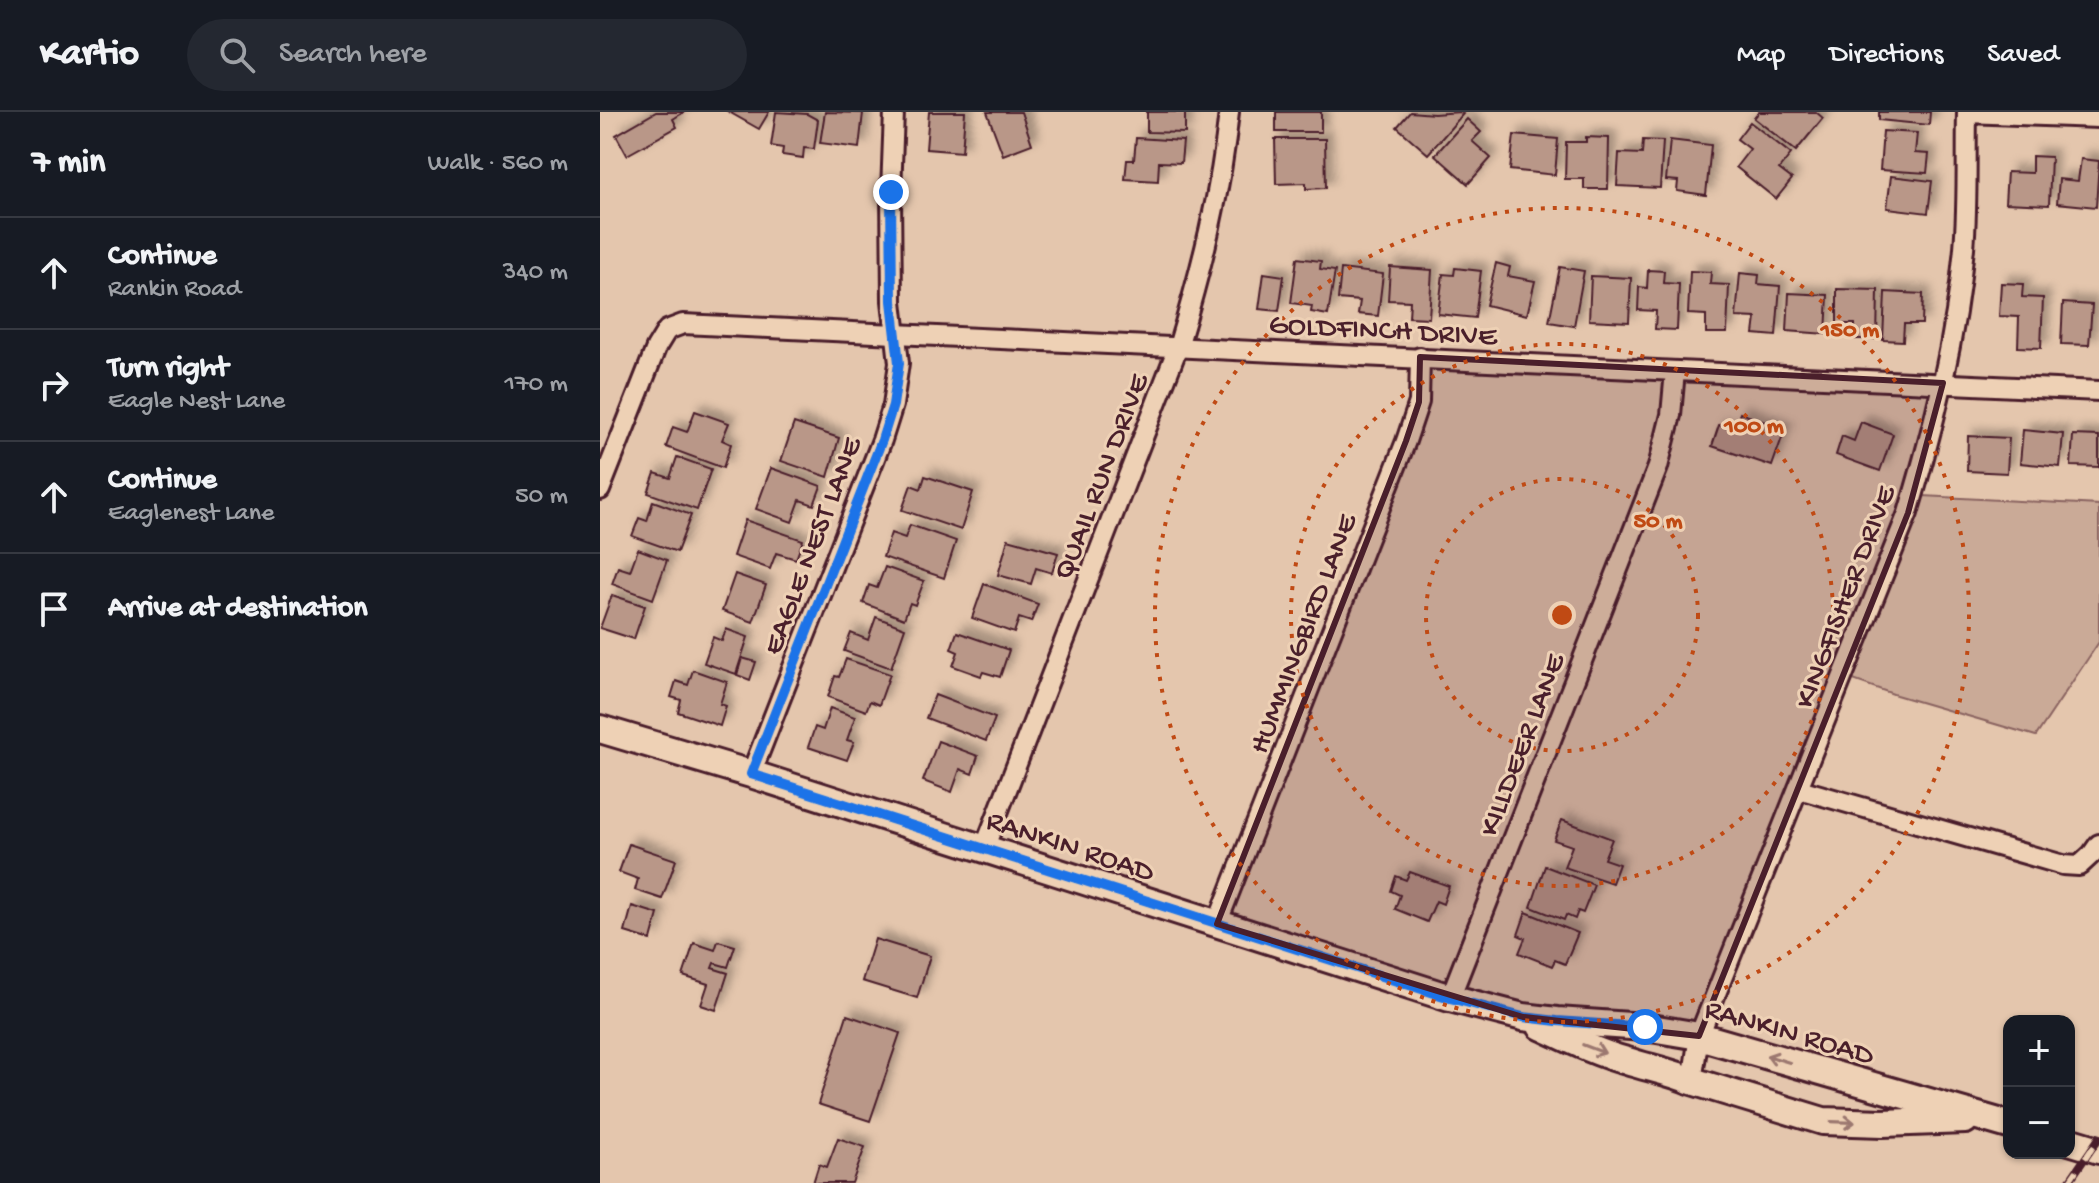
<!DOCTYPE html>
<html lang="en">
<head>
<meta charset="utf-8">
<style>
	:root { --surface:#171b24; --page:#242831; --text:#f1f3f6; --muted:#9ea1a6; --line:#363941 }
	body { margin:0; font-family:"Gochi Hand",sans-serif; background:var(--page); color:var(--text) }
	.controls { position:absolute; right:24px; bottom:24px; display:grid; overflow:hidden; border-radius:16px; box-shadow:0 2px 6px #0004 }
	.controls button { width:72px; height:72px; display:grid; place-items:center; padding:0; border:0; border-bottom:2px solid var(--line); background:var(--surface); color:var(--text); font:40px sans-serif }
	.stop { position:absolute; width:24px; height:24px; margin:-18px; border:6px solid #1a73e8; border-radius:50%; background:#fff }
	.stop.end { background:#1a73e8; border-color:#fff; box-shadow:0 2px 8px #0008 }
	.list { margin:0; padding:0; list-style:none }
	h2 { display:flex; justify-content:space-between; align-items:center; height:104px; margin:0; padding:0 32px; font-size:34px }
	h2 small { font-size:26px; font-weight:400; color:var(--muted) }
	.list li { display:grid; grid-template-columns:52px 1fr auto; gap:24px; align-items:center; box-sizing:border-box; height:112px; padding:0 32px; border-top:2px solid var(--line) }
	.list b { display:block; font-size:30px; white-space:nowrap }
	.list p { margin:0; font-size:26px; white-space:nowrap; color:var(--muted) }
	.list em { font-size:26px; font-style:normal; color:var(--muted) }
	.icon { flex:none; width:44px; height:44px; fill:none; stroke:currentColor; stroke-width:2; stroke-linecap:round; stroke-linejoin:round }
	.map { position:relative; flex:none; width:1499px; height:1071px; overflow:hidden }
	header { display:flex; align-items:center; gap:48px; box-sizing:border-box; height:112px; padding:0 40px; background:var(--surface); border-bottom:2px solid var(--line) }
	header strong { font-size:38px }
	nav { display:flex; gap:44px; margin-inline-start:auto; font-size:28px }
	.search { width:560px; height:72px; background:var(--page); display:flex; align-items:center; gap:20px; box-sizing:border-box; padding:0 28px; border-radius:44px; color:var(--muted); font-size:30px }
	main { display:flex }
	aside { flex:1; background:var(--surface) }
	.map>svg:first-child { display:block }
</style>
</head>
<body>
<header>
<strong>Kartio</strong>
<div class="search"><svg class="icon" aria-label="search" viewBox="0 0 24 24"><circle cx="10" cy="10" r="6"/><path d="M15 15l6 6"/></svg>Search here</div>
<nav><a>Map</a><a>Directions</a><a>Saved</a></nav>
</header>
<main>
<aside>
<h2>7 min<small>Walk · 560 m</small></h2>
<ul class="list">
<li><svg class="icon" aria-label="ahead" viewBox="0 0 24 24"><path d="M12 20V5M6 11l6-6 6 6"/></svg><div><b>Continue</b><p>Rankin Road</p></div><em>340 m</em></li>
<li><svg class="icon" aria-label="right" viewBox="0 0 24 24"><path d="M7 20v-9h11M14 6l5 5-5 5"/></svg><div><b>Turn right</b><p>Eagle Nest Lane</p></div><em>170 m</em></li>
<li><svg class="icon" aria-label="ahead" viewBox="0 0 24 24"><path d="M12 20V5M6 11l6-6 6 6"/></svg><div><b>Continue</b><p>Eaglenest Lane</p></div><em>50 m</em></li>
<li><svg class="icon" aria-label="arrive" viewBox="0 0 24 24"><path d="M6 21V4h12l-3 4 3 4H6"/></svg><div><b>Arrive at destination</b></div></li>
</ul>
</aside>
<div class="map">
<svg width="1499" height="1071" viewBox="0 0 1499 1071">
	<defs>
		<filter id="shadow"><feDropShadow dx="7" dy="-7" stdDeviation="4" flood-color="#0004"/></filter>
	</defs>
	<rect width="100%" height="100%" fill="#e4c6ad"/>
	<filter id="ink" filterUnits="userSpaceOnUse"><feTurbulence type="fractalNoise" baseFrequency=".0125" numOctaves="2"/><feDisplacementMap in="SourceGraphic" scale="16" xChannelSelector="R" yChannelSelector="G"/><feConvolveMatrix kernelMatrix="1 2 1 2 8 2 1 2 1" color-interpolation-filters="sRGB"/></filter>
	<g filter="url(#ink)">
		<path fill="#caaa97" stroke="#8a6461" stroke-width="2" d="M1323,384L1499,393V530L1436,624L1296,583L1253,568L1306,433Z"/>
		<g fill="#b99788" stroke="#4a1f2b" stroke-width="2" filter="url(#shadow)">
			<path d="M56,0H84L73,7L77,15L27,43L16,23Z"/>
			<path d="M129,0H169L159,17Z"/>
			<path d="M176,0L207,2L218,8L214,37L204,36L203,46L182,43L183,36L171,34Z"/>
			<path d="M225,0L263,1L259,36L220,31Z"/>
			<path d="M329,0H365L362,40L326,37Z"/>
			<path d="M387,0H421L432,32L403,43Z"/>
			<path d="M547,0H585V21L547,20Z"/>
			<rect x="676" y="0" width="45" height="20"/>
			<path d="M810,0L834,2L860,0L863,2L828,42L797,15Z"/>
			<path d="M1159,0H1216L1223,6L1196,39L1154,6Z"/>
			<path d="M1279,0H1330L1329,13L1279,8Z"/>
			<path d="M867,7L881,20L872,29L891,46L868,72L835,43Z"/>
			<path d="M1150,10L1191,42L1179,57L1192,67L1176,87L1136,55L1150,37L1137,27Z"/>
			<path d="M1283,19L1317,21L1315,41L1329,42L1327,61L1280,58Z"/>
			<path d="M914,23L958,27L955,63L910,58Z"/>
			<path d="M986,25L1009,26L1008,77H984V67H965L966,30H986Z"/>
			<path d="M536,26L583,29L581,51L559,50L558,69L525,67L527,48H534Z"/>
			<path d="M675,27H725L726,76L706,77V71L676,72Z"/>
			<path d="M1043,28L1063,29L1060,76L1017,74L1019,41L1042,42Z"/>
			<path d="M1070,28L1111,33L1106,83L1077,79L1078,69L1066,68Z"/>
			<path d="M1432,44L1451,45L1449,93L1405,91L1407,60L1432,61Z"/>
			<path d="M1481,47L1499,49L1496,95L1457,91L1459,67L1478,69Z"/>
			<path d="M1291,64L1332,69L1328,101L1287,96Z"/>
			<path d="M697,146L721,149L720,157L735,159L728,203L711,200L712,194L691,191Z"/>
			<path d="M896,151L910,155L908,164L935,169L927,203L886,193Z"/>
			<path d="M790,155L832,158L829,206L809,205L810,189L788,188Z"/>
			<path d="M960,155L984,159L974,214L949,210Z"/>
			<path d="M855,156L881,159L875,206L838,202L843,162L854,163Z"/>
			<path d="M741,157L783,162L778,204L758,202L760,189L738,187Z"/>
			<path d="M1048,158L1064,159L1063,171L1079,172L1077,218L1055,217L1056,199L1038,198L1039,175L1047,176Z"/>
			<path d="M1090,159L1111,160L1110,172L1129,173L1127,221H1106V203L1088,202Z"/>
			<path d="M664,161L684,164L679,199L659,197Z"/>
			<path d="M1140,161L1159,163L1158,172L1180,174L1176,224L1154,222L1156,206L1136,205Z"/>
			<path d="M991,164L1031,166L1029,210L989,208Z"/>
			<path d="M1401,171L1423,172L1422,185L1443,186L1441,236L1418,235L1419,205L1399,204Z"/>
			<path d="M1237,177L1278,178L1277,227H1255V212H1237Z"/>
			<path d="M1285,180L1323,182L1322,212H1304L1303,229L1283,228Z"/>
			<path d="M1189,181L1228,183L1226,222L1187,219Z"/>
			<path d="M1463,191L1492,193L1489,233L1461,232Z"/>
			<path d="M95,299L129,311L122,328L131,332L123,356L66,335L73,315L87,320Z"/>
			<path d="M1140,301L1185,317L1172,354L1112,334L1119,313L1134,318Z"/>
			<path d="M1261,310L1293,322L1280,359L1236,343L1242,324L1254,329Z"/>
			<path d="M194,311L239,326L228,365L181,349Z"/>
			<path d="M1423,318L1463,322L1460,355L1420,351Z"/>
			<path d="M1473,323L1499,324V355L1471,354Z"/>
			<path d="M1368,324L1409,326L1407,361L1367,359Z"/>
			<path d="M77,345L111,357L97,398L48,381L55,361L70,366Z"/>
			<path d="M171,356L221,374L214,393L200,388L192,410L156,397Z"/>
			<path d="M325,364L373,380L361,418L302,398L311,373L321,377Z"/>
			<path d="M53,389L91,403L77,440L32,424L39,406L47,409Z"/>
			<path d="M145,408L203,428L196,447L176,441L170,457L133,444Z"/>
			<path d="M310,413L356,429L344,466L283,445L291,421L305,426Z"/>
			<path d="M408,427L458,441L452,461L436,456L431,472L398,463Z"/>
			<path d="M38,437L67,448L53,487L12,472L18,455L30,459Z"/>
			<path d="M285,455L324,469L315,493L310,491L304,507L263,491L269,473L277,476Z"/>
			<path d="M135,462L166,473L153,510L122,499Z"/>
			<path d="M384,472L438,492L431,510L419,506L414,521L372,506Z"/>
			<path d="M12,483L45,494L34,527L0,516Z"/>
			<path d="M276,505L305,516L291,556L244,539L251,521L268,528Z"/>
			<path d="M126,517L148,525L136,562L104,551L113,525L122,529Z"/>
			<path d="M357,520L409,538L400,565L383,560L381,564L353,554L358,540L351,537Z"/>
			<path d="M142,546L156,550L150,568L137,563Z"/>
			<path d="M246,547L290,562L279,593L270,589L266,599L228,585L235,564L239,565Z"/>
			<path d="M93,558L127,570L120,592L126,594L120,614L78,600L81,588L71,585L76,569L88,573Z"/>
			<path d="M335,583L395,606L386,629L326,606Z"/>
			<path d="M230,596L255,605L247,628L254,630L247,648L208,635L215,615L223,618Z"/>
			<path d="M338,629L378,644L372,662L360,657L352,680L323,669Z"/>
			<path d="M962,708L1012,727L1004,747L1019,752L1012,771L964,755L972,734L954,728Z"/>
			<path d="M29,732L76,748L62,787L35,778L38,767L19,760Z"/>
			<path d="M945,754L994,773L983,801L978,799L975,807L966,803L964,808L931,795Z"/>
			<path d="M810,760L849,774L843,792L836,789L827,810L795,797L800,783L791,779L796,764L806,768Z"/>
			<path d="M32,794L58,802L51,828L25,820Z"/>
			<path d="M926,800L978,821L965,852L955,848L952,854L919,841L925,826L918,823Z"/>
			<path d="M275,827L330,844L317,886L262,869Z"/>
			<path d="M118,829L135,834L128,855L114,851L112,856L128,861L116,898L101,893L108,872L83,864L94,831L115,838Z"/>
			<path d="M247,903L300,921L270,1009L218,992Z"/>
			<path d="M238,1026L265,1035L252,1071H213L219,1052L227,1055Z"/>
		</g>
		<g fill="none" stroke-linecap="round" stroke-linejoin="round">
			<defs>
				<g id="street">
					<path d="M1367,1L1499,6"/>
					<path d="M0,378L56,236L67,218L83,212L1499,279"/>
					<path d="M151,662L282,328L293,293L299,251L292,189L291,80L294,0"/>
					<path d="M1199,677L1463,753L1479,754L1492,742L1499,732"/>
					<path d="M384,737L578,235C601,158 621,80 629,0"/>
					<path d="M617,812L806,329L819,290L820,245"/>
					<path d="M850,886L1058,355L1071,303L1075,259"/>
					<path d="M1092,969L1099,924L1308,401C1334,314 1356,226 1364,136C1368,91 1366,45 1367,0"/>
				</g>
				<g id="secondary">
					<path d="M0,617L151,662L850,886L923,905L957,909L1045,915L1099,924L1409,1013"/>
					<path d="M941,914C969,927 997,941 1027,949C1049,956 1071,960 1092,969L1223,1009L1283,1011L1365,1008"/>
					<path d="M1469,1029L1499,1038"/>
				</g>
			</defs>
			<use href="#street" stroke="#4a1f2b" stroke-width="24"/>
			<use href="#secondary" stroke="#4a1f2b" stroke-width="32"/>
			<use href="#street" stroke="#eed1b5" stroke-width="18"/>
			<use href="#secondary" stroke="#eed1b5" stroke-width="26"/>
			<defs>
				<path id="rail" d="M1468,1071L1499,1026"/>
			</defs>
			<use href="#rail" stroke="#4a1f2b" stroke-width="8"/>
			<use href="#rail" stroke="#eed1b5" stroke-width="5" stroke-dasharray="15" stroke-linecap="butt"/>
		</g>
		<defs><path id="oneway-shaft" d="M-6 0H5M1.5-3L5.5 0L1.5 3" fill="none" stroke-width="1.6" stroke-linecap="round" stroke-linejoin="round" transform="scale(2)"/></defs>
		<g stroke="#9c7870">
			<use href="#oneway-shaft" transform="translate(994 937) rotate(21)"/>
			<use href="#oneway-shaft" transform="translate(1178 947) rotate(-163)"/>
			<use href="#oneway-shaft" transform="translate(1243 1010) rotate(2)"/>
		</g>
	</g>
	<g fill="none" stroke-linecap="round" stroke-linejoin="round" filter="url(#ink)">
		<path stroke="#1a73e8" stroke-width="10" d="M291,80L292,189L299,251L293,293L282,328L151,662L850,886L923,905L957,909L1045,915"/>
	</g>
	<path fill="#4a1f2b" fill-opacity="0.2" stroke="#4a1f2b" stroke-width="6" stroke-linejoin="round" d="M820,245L1343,271L1308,401L1099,924L923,905L617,812L806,329L819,290Z"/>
	<g fill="none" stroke="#c04a14" stroke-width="4" stroke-dasharray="4 8">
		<circle cx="962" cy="503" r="136"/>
		<circle cx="962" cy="503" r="271"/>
		<circle cx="962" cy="503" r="407"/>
	</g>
	<g text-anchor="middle" stroke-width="6" stroke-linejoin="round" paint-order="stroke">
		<g font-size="30" fill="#4a1f2b" stroke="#eed1b5">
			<text transform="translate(783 216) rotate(3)" y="10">GOLDFINCH DRIVE</text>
			<text transform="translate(499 364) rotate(-69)" y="10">QUAIL RUN DRIVE</text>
			<text transform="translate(210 433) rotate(-69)" y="10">EAGLE NEST LANE</text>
			<text transform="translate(1243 484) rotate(-69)" y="10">KINGFISHER DRIVE</text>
			<text transform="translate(701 521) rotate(-69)" y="10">HUMMINGBIRD LANE</text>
			<text transform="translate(920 632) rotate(-69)" y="10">KILLDEER LANE</text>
			<text transform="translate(471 732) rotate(18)" y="10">RANKIN ROAD</text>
			<text transform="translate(1190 918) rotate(16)" y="10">RANKIN ROAD</text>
		</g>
	</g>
	<circle cx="962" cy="503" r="12" fill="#c04a14" stroke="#eed1b5" stroke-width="4"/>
	<g font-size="24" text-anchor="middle" font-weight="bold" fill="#c04a14" stroke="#eed1b5" stroke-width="6" stroke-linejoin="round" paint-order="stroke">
		<text x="1250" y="224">150 m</text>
		<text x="1154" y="320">100 m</text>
		<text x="1058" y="415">50 m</text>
	</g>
</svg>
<div class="controls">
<button>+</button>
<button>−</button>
</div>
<div class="stop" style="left:1045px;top:915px"></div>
<div class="stop end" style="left:291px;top:80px"></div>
</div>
</main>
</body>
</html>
